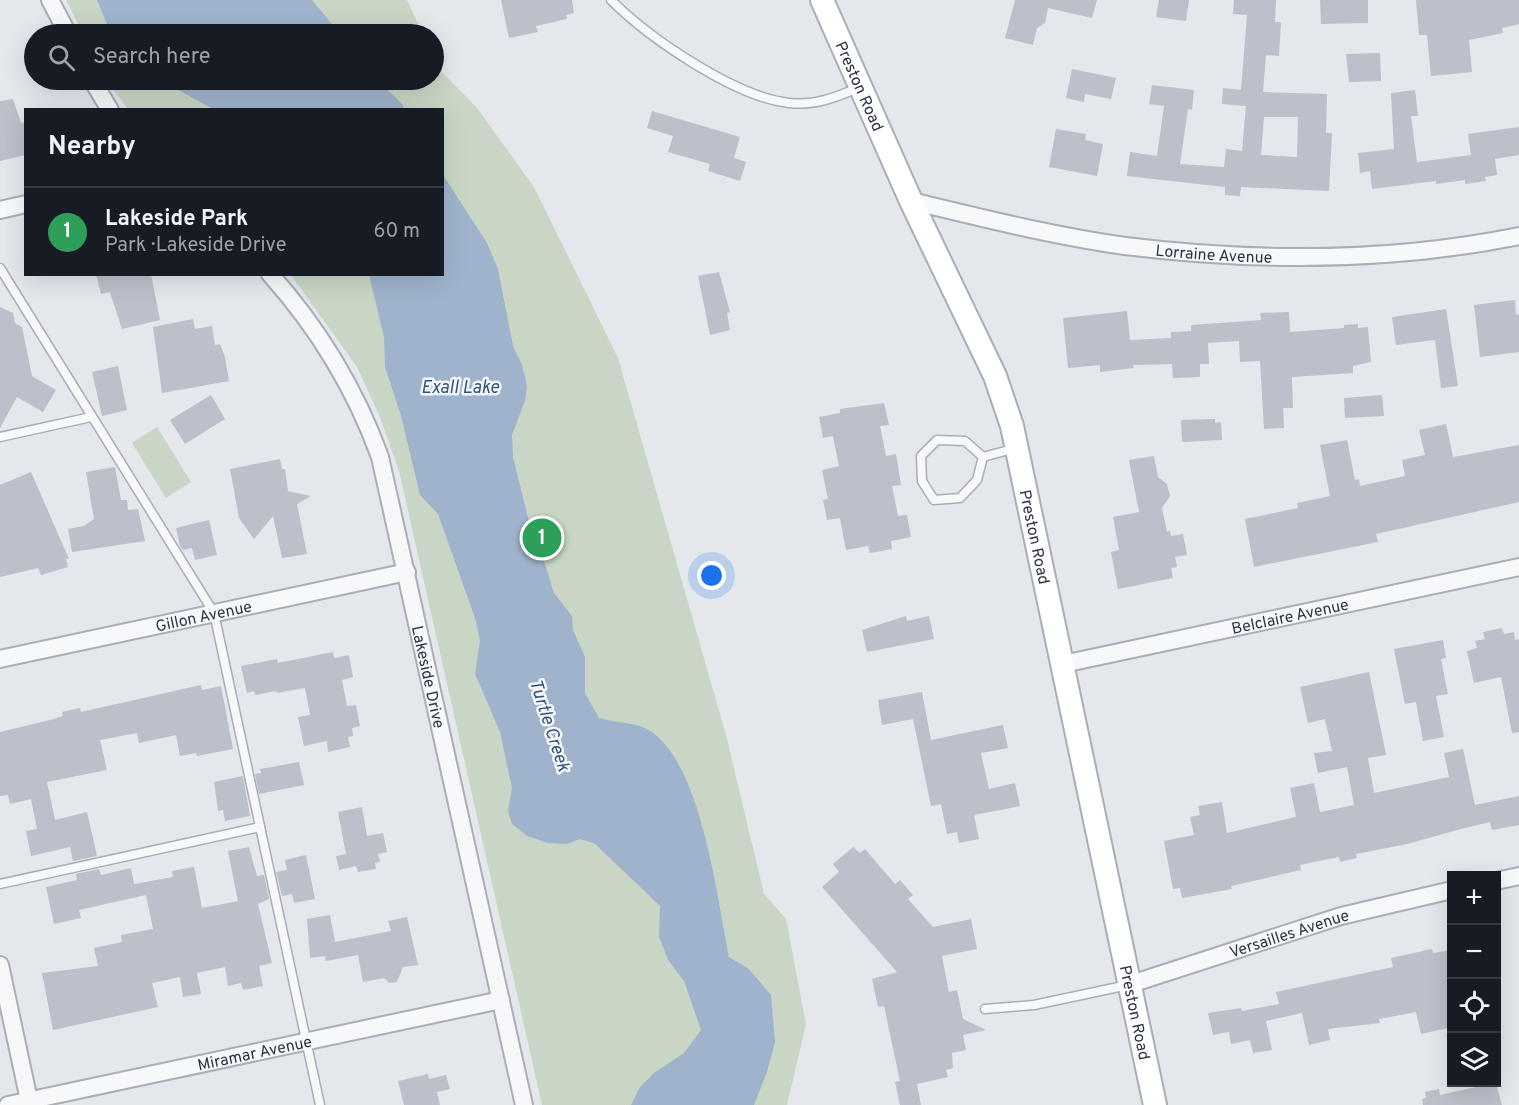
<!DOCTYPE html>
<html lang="en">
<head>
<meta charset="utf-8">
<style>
	:root { --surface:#171b24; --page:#20242c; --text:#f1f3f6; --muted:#9ea1a6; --line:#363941; --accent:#0b8043 }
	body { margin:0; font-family:Overpass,sans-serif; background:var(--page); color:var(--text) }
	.controls { position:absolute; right:18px; bottom:18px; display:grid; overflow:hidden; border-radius:0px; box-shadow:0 6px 24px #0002 }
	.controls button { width:54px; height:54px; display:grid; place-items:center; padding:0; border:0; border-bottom:2px solid var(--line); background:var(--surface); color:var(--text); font:30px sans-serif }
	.you { position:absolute; left:712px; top:576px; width:21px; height:21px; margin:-15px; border:4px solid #fff; border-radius:50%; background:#1a73e8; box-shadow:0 0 0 9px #1a73e833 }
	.badge { display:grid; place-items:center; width:39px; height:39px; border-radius:50%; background:var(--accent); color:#fff; font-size:20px; font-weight:700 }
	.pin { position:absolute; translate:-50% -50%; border:3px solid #fff; box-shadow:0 2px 6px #0006 }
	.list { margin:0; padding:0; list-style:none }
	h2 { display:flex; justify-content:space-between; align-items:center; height:78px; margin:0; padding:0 24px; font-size:26px }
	h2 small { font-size:20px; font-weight:400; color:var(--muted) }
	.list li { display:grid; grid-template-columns:39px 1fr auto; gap:18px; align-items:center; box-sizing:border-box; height:90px; padding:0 24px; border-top:2px solid var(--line) }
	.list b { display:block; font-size:22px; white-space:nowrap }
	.list p { margin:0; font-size:20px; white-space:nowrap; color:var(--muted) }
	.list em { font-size:20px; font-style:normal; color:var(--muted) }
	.icon { flex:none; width:33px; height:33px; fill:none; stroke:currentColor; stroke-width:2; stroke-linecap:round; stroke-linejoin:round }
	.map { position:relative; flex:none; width:1519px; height:1105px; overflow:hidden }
	.search { position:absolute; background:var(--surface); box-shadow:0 6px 24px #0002; left:24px; top:24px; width:420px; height:66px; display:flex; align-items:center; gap:15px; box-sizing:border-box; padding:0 21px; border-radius:33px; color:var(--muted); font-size:22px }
	.panel { position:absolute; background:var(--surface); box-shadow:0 6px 24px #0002; left:24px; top:108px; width:420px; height:168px; border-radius:0px }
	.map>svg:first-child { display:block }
</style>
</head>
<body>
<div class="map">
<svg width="1519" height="1105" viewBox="0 0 1519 1105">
	<rect width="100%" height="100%" fill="#e4e7ec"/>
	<g fill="#c9d6c5">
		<path d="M66,0H407L423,34H83Z"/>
		<path d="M434,57L439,69L477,108L534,187L618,358L726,735L764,894L786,919L806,1024L787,1105H542L399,471L379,415L357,367L291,275L442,274V110L128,109L106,80H434Z"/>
		<path d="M157,427L191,482L166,498L132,443Z"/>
	</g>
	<g fill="#9fb4cc">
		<path d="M97,0H312L340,34H111Z"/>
		<path d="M160,80H378L403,105L404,109H213Z"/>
		<path d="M443,175L487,243L498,269L513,346L522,365L527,386L525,401L512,435L513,457L533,538L542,555L554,593L572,616L573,630L585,657V693L599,718C616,723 638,722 652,732C703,769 717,899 729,957L749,969L771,995L775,1042L767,1072L754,1105H631L640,1087L654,1073L684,1053L701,1030L684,981L668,960L659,937L660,906L594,843L580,839L567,844L548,843L527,836L512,824L508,811L512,788L500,732L475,674L480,641L475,618L438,514L420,495L401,416L385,367L384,337L369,275L442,274Z"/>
	</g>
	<g fill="#bbc0ca" fill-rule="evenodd">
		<path d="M501,0H572L574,13L566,15L567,19L536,26L538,32L509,38Z"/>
		<path d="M1015,0H1097L1092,18L1048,8L1045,23L1037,28L1033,45L1005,38Z"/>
		<path d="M1159,0H1189L1186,21L1156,17Z"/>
		<path d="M1234,0H1276L1275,22H1281L1279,56L1266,55L1263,92L1327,94L1326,133H1332L1329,191L1241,187L1240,196L1225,195V187L1127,176L1130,152L1157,156L1164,106L1149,104L1152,85L1194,90L1192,110L1188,109L1180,164L1224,167L1226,149L1242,151L1246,106L1222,104L1223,88L1241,90L1247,15L1233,14ZM1264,117H1298L1297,157L1261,155Z"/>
		<path d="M1320,0H1368V23L1321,24Z"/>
		<path d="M1416,0H1519V24L1502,28L1503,33L1469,40L1472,72L1431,76L1427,35H1419Z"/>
		<path d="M1380,53L1381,81L1349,82L1346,54Z"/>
		<path d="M1072,69L1116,78L1111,99L1085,94L1084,102L1066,98Z"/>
		<path d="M1415,90L1418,116H1411L1417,162L1471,155L1468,134L1519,127V155L1495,159L1497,175L1485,177L1486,181L1465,184V180L1436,184V181L1372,189L1370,171L1360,173L1358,153L1394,149L1391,93Z"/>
		<path d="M13,99L21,123L26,122V155L0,161V101Z"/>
		<path d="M652,111L740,137L734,158L746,162L740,181L708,171L710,164L668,152L673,136L647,128Z"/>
		<path d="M1056,129L1086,134L1085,140L1103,144L1097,176L1049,167Z"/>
		<path d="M719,272L730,312L727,313L730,330L710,335L698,276Z"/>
		<path d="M96,274H151L160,320L122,329L110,292L101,294Z"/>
		<path d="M1515,300L1516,315L1519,314V352L1480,357L1474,305Z"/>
		<path d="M0,307L13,313L15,323L22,327L32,376L56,390L43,412L17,397L0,428Z"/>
		<path d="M1446,309L1458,386L1441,388L1435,340L1396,345L1392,317Z"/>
		<path d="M1127,311L1130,340L1171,338V332L1191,331V325L1261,320L1260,313L1289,312L1290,332L1344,328V325L1358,324V328L1368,327L1371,362L1353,366V373L1292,377L1293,408H1283L1284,428L1264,429L1260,361L1240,362L1239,341L1208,343L1209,364H1200V377L1173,378L1172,364L1133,365L1134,368L1100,372V365L1068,368L1063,318Z"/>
		<path d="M193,319L195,329L212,326L215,345L220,344L225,357L229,381L162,393L153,327Z"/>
		<path d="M118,366L127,410L102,416L92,372Z"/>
		<path d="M211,395L225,419L185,444L170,420Z"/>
		<path d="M1382,395L1384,416L1345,418L1344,398Z"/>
		<path d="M884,403L889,425L880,426L886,456L896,454L901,485L892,486L898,516L907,515L911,537L891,541L892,549L870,553L868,546L846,550L840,518L827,520L823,500L828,499L822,470L839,466L833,436L823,438L819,417L840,413V409Z"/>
		<path d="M1215,419V423L1221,422L1222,440L1182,442L1181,420Z"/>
		<path d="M1446,424L1453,457L1519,445V502L1376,534L1378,542L1254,567L1245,519L1298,508L1297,503L1330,496L1320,445L1347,440L1355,480L1359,479L1360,486L1405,476L1402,460L1425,455L1419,430Z"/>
		<path d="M1154,456L1158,477L1167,484L1170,496L1162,508L1167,532L1170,531L1171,536L1183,534L1187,555L1175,557L1177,567L1171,568L1173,578L1118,589L1111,552L1119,550L1113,517L1139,512L1129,460Z"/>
		<path d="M280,459L282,469H285L288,491L311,496L297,504L307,554L282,558L273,516L254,539L239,518L230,469Z"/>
		<path d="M115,467L121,500H127L128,510L138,509L145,541L72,552L68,529L84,526L94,519L86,472Z"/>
		<path d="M31,472L69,559H66L68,567L41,575L38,568L0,577V485Z"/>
		<path d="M209,520L217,555L195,560L192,548L183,550L180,546L176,528Z"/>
		<path d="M906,616L907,621L929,616L934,639L867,652L862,630Z"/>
		<path d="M1502,628L1504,634L1514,632L1515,640L1519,639V732L1512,733L1501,677L1474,683L1467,651L1477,648L1475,641L1485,639L1483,632Z"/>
		<path d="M1443,640L1446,658L1441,659L1448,694L1436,696L1444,737L1423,741L1416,702L1405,704L1394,649Z"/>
		<path d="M333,652L334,658L349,655L353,677L342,680L347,706L356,705L360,726L352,728L353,736L348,737L350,747L328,752L327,741L304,746L298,717L310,715L305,688L277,693L276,691L255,695L254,691L247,693L241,666L277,659L278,663Z"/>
		<path d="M1369,672L1386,755L1368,758L1374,793L1449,777L1444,753L1463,749L1475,805L1519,796V825L1492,830L1490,822L1461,829L1407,844L1356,854L1357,858L1340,862L1339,857L1300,865L1301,870L1231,886L1232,889L1182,898L1180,888L1173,889L1164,841L1194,835L1190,817L1200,815L1198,806L1222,802L1227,833L1296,817L1290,788L1314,783L1320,812L1354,805L1347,767L1318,773L1314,753L1332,751L1325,719L1308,723L1300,687Z"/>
		<path d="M201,685L202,690L221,686L233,749L197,756L196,753L180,756L176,735L139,743L137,733L100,740L107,770L47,782L55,820L87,812L97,856L73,861L70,847L31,856L26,831L37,829L31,799L10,804L8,795L0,796V732L50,720L63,716L62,712L80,708L81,712Z"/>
		<path d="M922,692L931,740L1003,725L1008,748L981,753L989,789L1015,783L1020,806L974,815L979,839L959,843L957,832L947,834L941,804L931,806L913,719L882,725L878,700Z"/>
		<path d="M299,762L304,785L259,794L255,774L261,773L260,769Z"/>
		<path d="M243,776L250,816L225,821L223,810L218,811L214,782Z"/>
		<path d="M362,807L367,836L383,833L387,852L378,854L380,862L375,863L376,869L358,872L356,866L339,870L336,856L346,854L338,812Z"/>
		<path d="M249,847L257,876L264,875L269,899L258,904L272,963L259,966L263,986L243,990L241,983L228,986L225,967L197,973L201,994L183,997L180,977L152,983L158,1007L53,1030L42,973L98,966L94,948L122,942L121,935L153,929L146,895L79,910L81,918L54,924L46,887L77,880L76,874L99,869L101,875L131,868L134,884L173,877L172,871L194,867L202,908L238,901L228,851Z"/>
		<path d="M853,847L860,853L865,849L895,884L900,880L913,895L908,899L933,927L971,919L977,949L942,956L949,992L957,990L963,1019L986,1030L963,1035L966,1050L952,1053L953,1068L946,1070L948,1077L917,1084L921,1105H900L895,1082L900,1081L884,1006L878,1007L872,979L897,972L822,887L839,872L833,864Z"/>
		<path d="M306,855L315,899L294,903L292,894L282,896L276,872L287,870L285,860Z"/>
		<path d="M330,915L335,942L391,931L388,921L407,917L418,965L403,967L397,982L389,983L384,978L363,982L358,955L326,961L325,956L310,958L307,919Z"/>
		<path d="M1432,949L1433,953L1452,950V1027L1421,1034L1416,1012L1379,1019L1380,1023L1328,1029L1330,1040L1309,1045L1302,1013L1266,1021L1272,1050L1253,1053L1250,1040L1231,1044L1229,1032L1213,1035L1208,1013L1241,1008L1242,1011L1279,1004L1276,992L1393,967L1391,958Z"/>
		<path d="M428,1074L429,1079L446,1075L450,1089L437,1092L440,1105H404L398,1081Z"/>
		<path d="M1475,1083H1496L1502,1105H1423L1422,1099L1426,1098L1425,1092L1439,1089L1440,1095L1476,1087Z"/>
	</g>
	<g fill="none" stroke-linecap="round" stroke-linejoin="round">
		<defs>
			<g id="service">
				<path d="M611,0C649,38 735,97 789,103C815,106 837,97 860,87"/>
				<path d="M0,268L214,613L320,1105"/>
				<path d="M0,437L91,417"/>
				<path d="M983,457L965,441L937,440L921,456L922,481L934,500L960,498L977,480L983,457L1016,448"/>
				<path d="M0,884L260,827"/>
				<path d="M985,1009L1034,1005L1128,985"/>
			</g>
			<g id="minor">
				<path d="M50,0L68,34"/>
				<path d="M92,80L110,110"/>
				<path id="s1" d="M911,201C982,218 1053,236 1125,246C1255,262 1391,262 1519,236"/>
				<path d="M0,210L26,204"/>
				<path id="s2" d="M270,274C319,329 355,388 380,457L524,1105"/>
				<path id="s3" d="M0,659L407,572"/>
				<path id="s4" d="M1063,664L1519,567"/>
				<path d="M1496,881L1519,876"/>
				<path d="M0,965L30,1105"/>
				<path id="s5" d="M1131,984L1341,916L1452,890"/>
				<path id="s6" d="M8,1105L501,1000"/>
			</g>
			<g id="secondary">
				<path id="s7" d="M822,0L911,201L995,376L1012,426L1155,1105"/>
			</g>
		</defs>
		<use href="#service" stroke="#a9aeb7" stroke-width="11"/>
		<use href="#minor" stroke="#a9aeb7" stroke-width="20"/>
		<use href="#secondary" stroke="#a9aeb7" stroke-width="26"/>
		<use href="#service" stroke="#f7f8fa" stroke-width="8"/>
		<use href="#minor" stroke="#f7f8fa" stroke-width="16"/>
		<use href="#secondary" stroke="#fff" stroke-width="22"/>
	</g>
	<g text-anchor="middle" stroke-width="5" stroke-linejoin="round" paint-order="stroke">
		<g font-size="16" fill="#2b3445" stroke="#f4f6f9">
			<text dy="6" stroke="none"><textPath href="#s7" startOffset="94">Preston Road</textPath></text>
			<text dy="6" stroke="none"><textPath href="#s1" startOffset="308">Lorraine Avenue</textPath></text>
			<text dy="6" stroke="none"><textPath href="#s7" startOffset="580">Preston Road</textPath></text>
			<text dy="6" stroke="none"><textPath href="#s4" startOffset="232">Belclaire Avenue</textPath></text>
			<text dy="6" stroke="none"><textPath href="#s3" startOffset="208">Gillon Avenue</textPath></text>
			<text dy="6" stroke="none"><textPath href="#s2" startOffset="440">Lakeside Drive</textPath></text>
			<text dy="6" stroke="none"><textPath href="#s5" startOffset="166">Versailles Avenue</textPath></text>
			<text dy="6" stroke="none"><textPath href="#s7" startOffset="1066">Preston Road</textPath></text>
			<text dy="6" stroke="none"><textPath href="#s6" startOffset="252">Miramar Avenue</textPath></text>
		</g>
		<g font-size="18" font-style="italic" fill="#34527a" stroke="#f4f6f9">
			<text x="460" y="393">Exall Lake</text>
			<text transform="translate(550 725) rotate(72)" y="6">Turtle Creek</text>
		</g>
	</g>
</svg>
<div class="controls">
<button>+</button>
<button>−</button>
<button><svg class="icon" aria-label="locate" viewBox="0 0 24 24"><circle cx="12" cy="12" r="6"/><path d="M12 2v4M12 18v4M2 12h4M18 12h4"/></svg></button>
<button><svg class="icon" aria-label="layers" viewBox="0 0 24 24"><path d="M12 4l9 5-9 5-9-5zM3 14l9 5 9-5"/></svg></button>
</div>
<div class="you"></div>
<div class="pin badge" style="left:542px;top:538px;background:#2e9e5b">1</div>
<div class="search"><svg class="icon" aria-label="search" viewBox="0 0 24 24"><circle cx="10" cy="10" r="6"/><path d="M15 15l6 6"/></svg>Search here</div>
<section class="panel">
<h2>Nearby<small></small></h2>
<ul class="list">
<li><span class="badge" style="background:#2e9e5b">1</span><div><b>Lakeside Park</b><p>Park · Lakeside Drive</p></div><em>60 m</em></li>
</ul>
</section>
</div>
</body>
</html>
